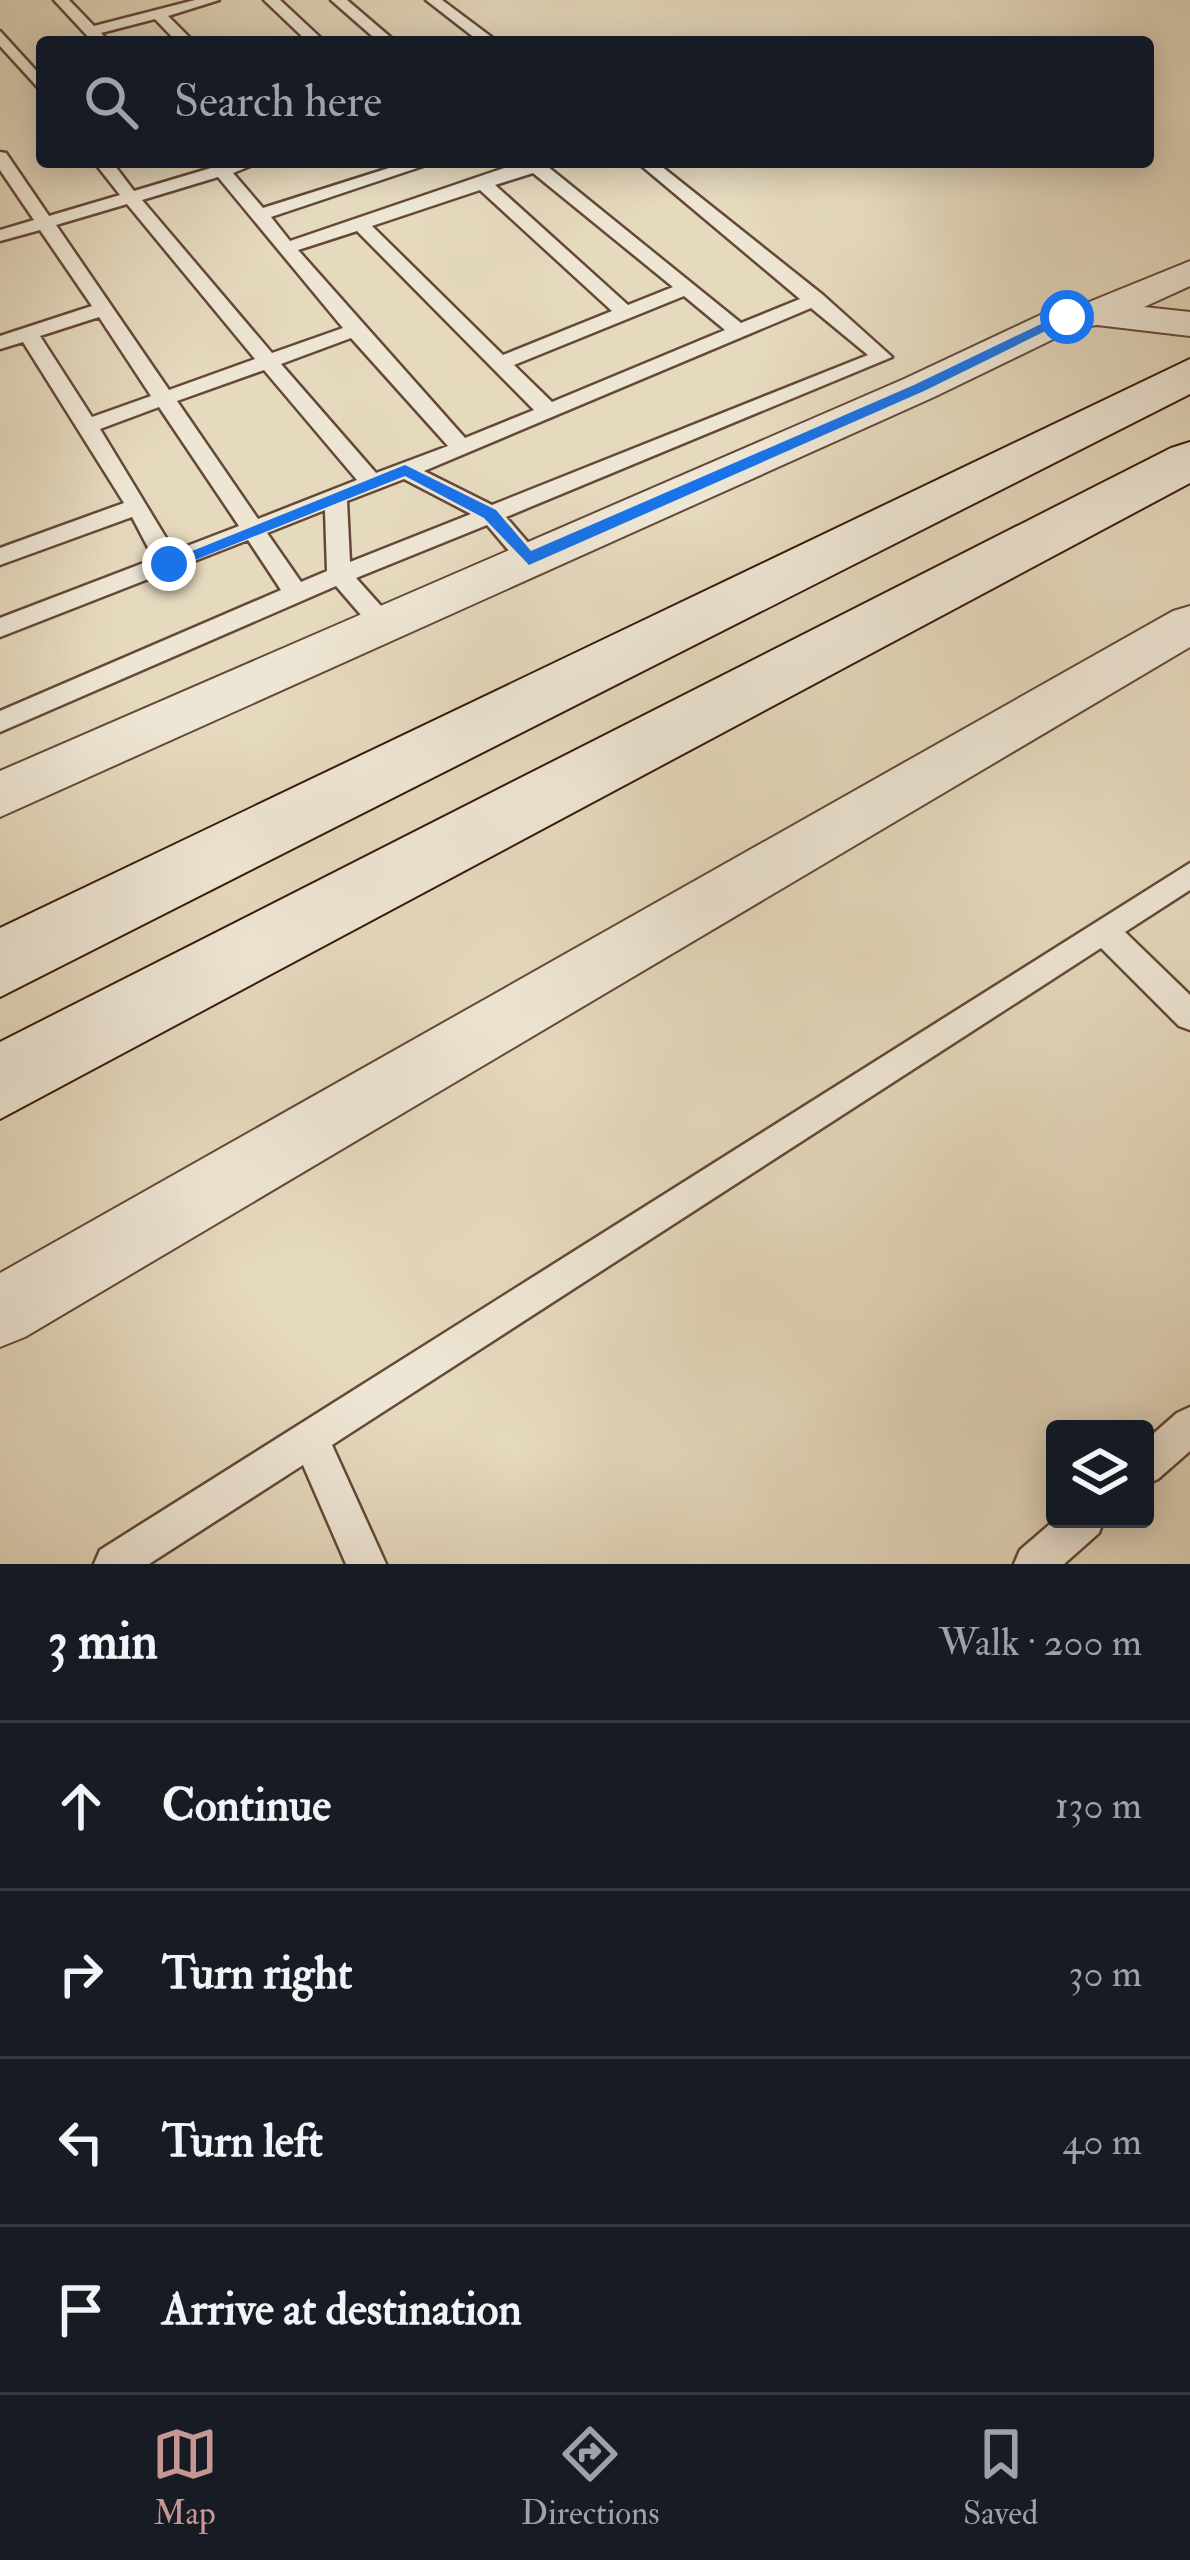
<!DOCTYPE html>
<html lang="en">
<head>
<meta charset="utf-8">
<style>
	:root { --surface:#171b24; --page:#20242c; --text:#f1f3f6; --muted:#9ea1a6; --line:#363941; --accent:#c59692 }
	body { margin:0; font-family:"IM FELL Double Pica",serif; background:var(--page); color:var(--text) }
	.controls { position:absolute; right:36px; bottom:36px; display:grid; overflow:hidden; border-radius:12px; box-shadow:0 6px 30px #0003 }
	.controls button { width:108px; height:108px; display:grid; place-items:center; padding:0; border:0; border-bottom:3px solid var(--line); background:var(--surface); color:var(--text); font:60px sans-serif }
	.stop { position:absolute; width:36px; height:36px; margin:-27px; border:9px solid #1a73e8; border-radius:50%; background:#fff }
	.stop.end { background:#1a73e8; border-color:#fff; box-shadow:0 3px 12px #0008 }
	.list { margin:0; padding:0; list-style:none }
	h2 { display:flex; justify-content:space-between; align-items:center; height:156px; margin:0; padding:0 48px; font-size:51px }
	h2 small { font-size:39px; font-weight:400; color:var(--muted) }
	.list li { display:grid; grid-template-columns:78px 1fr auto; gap:36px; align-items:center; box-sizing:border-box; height:168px; padding:0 48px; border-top:3px solid var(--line) }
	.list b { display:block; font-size:45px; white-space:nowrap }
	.list em { font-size:39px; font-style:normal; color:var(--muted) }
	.icon { flex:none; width:66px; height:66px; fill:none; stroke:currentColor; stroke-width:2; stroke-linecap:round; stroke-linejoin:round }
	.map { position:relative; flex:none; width:1190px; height:1564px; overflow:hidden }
	.search { position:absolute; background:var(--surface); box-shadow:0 6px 30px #0003; left:36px; right:36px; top:36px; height:132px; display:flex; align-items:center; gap:30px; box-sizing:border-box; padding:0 42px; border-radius:12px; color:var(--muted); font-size:45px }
	.sheet { height:828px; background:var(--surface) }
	nav { display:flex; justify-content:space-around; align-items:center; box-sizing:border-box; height:168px; border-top:3px solid var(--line); background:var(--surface); font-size:33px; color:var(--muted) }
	nav a { display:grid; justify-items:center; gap:6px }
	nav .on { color:var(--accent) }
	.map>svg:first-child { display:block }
</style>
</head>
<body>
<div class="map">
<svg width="1190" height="1564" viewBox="0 0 1190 1564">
	<rect width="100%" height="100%" fill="#e5d9be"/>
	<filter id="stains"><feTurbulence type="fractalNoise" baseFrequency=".00167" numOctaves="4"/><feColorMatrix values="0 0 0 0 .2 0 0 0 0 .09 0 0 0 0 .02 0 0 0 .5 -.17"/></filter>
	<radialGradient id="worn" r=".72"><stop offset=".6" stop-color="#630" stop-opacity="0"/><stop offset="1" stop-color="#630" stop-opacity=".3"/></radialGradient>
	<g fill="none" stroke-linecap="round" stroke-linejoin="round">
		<defs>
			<g id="lane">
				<path d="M54,0H69L94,26L195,0H219L168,16L194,42H177L155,19L101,33L109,42H93Z"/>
				<path d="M264,0H280L325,42H308Z"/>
				<path d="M331,0H347L396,42H379Z"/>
				<path d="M426,0H442L498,42H480Z"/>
				<path d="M0,31L42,77V92L0,46Z"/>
				<path d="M0,152L6,153L49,216L120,195L94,162H112L134,191L211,168L206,162H260L233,173L263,208L408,162H435L271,217L290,241L522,162H542L741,323L800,299L637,162H656L823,295L892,357L506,517L537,553L541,559L537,565H521L487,525L356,578L391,617L394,623L391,629H373L336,586L0,732V711L281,590L248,540L0,637V618L154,559L132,517L0,565V548L124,503L23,342L0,349V336L92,306L40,230L0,241V230L34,220L0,170ZM533,173L673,287L628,305L495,185ZM218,177L343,328L272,353L142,200ZM480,190L612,311L503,355L372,226ZM127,204L255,359L169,390L56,225ZM357,231L534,410L465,438L298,250ZM684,296L725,330L552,402L514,365ZM811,308L868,355L492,505L424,471ZM99,317L151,396L92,417L40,336ZM351,338L448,446L376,473L281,364ZM264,370L357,480L258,519L177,401ZM159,407L239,526L174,551L100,429ZM404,479L471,514L350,562L347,501ZM325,510L327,571L301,582L267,533Z"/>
				<path d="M1190,863V890L1125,932L1190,995V1030L1179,1026L1101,948L332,1445L386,1564H346L303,1465L149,1564H94L100,1550Z"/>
				<path d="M1190,1407V1451L1158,1479L1145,1485V1441L1177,1413Z"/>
				<path d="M1056,1519H1104L1099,1533L1064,1564H1014L1020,1550Z"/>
			</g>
			<g id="street">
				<path d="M1190,261V286L1144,307L1190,312V336L1097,325L1076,328L934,397L0,817V771L904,379L1053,309L1089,302Z"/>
				<path d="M1190,606V647L25,1337L0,1347V1273L1173,611Z"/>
			</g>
			<g id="secondary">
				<path d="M1190,359V394L0,997V928Z"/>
				<path d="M1190,442V483L0,1119V1042L1171,448Z"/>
			</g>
		</defs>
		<use href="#lane" stroke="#654836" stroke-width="5"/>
		<use href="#street" stroke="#654836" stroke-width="4"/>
		<use href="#secondary" stroke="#3a1809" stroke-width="4"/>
		<use href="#lane" fill="#eee6d5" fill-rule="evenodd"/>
		<use href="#street" fill="#eee6d5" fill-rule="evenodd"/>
		<use href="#secondary" fill="#eee6d5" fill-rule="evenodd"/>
	</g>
	<path fill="#1a73e8" d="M1062,314L1074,317L924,391L529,565L484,518L405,476L175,568L160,564L405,465L496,510L531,551L914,385Z"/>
	<rect width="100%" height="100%" filter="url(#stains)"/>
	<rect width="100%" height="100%" fill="url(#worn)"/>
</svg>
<div class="controls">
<button><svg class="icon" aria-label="layers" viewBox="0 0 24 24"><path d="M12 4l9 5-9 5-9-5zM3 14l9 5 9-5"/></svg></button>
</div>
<div class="stop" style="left:1067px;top:317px"></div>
<div class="stop end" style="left:169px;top:564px"></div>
<div class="search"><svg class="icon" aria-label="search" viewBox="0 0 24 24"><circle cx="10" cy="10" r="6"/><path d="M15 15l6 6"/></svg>Search here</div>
</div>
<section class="sheet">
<h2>3 min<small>Walk · 200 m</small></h2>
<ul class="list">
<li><svg class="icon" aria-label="ahead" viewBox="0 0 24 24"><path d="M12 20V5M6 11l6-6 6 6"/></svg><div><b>Continue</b></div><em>130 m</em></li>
<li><svg class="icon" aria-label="right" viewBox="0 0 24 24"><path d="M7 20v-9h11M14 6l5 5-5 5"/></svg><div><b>Turn right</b></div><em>30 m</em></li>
<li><svg class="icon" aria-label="left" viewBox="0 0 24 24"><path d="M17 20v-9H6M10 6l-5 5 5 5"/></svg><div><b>Turn left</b></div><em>40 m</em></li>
<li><svg class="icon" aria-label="arrive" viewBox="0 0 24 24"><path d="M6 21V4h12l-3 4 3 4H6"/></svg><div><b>Arrive at destination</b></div></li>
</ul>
</section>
<nav>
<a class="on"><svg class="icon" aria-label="map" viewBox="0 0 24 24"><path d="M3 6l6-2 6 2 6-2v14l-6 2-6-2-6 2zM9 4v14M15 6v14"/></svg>Map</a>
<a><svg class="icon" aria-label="directions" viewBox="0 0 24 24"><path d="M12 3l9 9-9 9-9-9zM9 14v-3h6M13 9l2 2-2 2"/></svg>Directions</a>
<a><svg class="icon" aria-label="saved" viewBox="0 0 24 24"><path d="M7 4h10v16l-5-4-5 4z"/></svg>Saved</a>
</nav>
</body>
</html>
